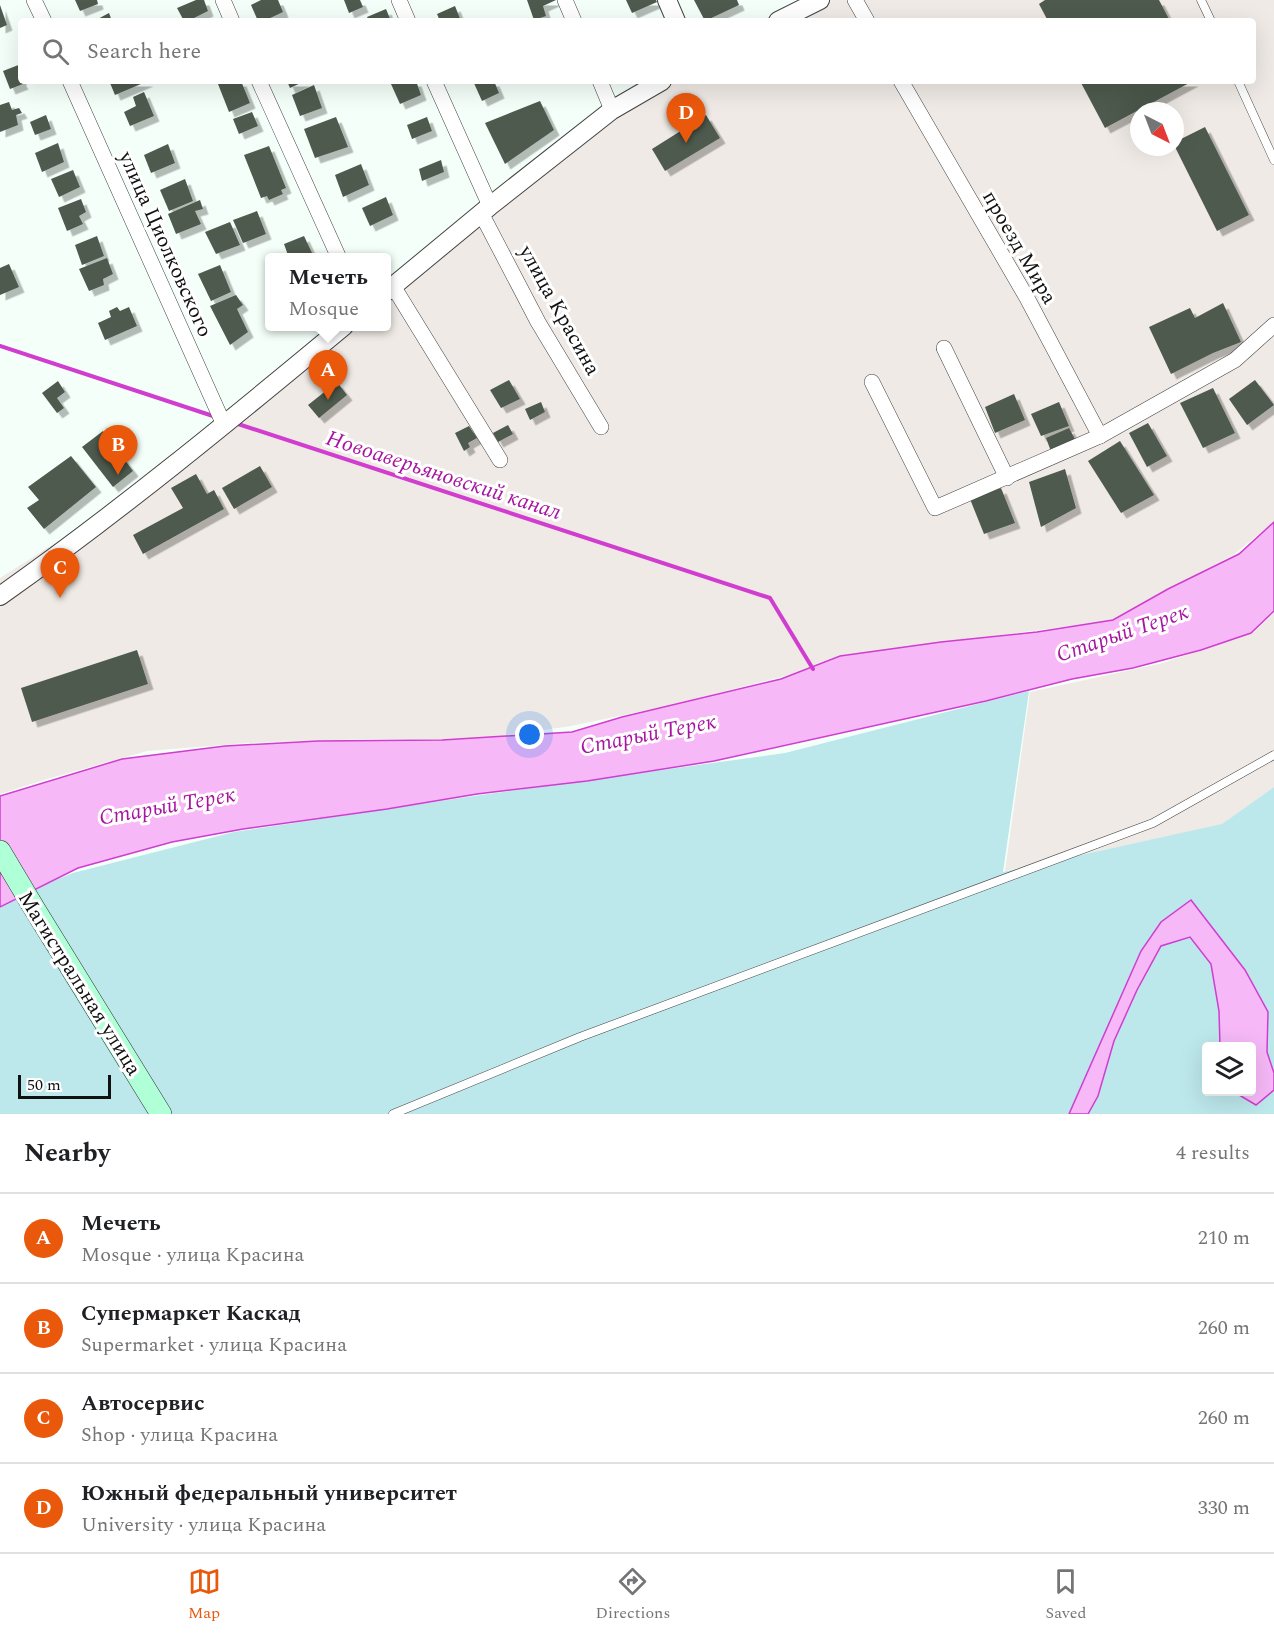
<!DOCTYPE html>
<html lang="en">
<head>
<meta charset="utf-8">
<style>
	:root { --surface:#fff; --page:#f2f2f2; --text:#202124; --muted:#757577; --line:#e0e0e0; --accent:#ea580c }
	body { margin:0; font-family:Spectral,serif; background:var(--page); color:var(--text) }
	.controls { position:absolute; right:18px; bottom:18px; display:grid; overflow:hidden; border-radius:6px; box-shadow:0 6px 24px #0002 }
	.controls button { width:54px; height:54px; display:grid; place-items:center; padding:0; border:0; border-bottom:2px solid var(--line); background:var(--surface); color:var(--text); font:30px sans-serif }
	.compass { position:absolute; left:1130px; top:102px; width:54px; height:54px; border-radius:50%; background:var(--surface); box-shadow:0 6px 24px #0002; rotate:138deg }
	.scale { position:absolute; left:18px; bottom:15px; width:93px; box-sizing:border-box; padding-left:6px; border:3px solid #111; border-top:0; font-size:16px; line-height:21px; white-space:nowrap; color:#111; -webkit-text-stroke:4px #fff; paint-order:stroke }
	.you { position:absolute; left:530px; top:735px; width:21px; height:21px; margin:-15px; border:4px solid #fff; border-radius:50%; background:#1a73e8; box-shadow:0 0 0 9px #1a73e833 }
	.badge { display:grid; place-items:center; width:39px; height:39px; border-radius:50%; background:var(--accent); color:#fff; font-size:20px; font-weight:700 }
	.pin { position:absolute; translate:-50% -50px; filter:drop-shadow(0 2px 3px #0008) }
	.pin::after { content:''; position:absolute; top:32px; width:21px; height:18px; background:inherit; clip-path:polygon(0 0,100% 0,50% 100%) }
	.popup { position:absolute; left:265px; top:253px; width:126px; height:78px; box-sizing:border-box; display:grid; place-content:center; border-radius:6px; background:var(--surface); filter:drop-shadow(0 2px 4px #0005); font-size:20px; white-space:nowrap; color:var(--muted) }
	.popup b { font-size:22px; color:var(--text) }
	.popup::after { content:''; position:absolute; left:50%; top:100%; margin-left:-12px; border:12px solid transparent; border-top-color:var(--surface) }
	.list { margin:0; padding:0; list-style:none }
	h2 { display:flex; justify-content:space-between; align-items:center; height:78px; margin:0; padding:0 24px; font-size:26px }
	h2 small { font-size:20px; font-weight:400; color:var(--muted) }
	.list li { display:grid; grid-template-columns:39px 1fr auto; gap:18px; align-items:center; box-sizing:border-box; height:90px; padding:0 24px; border-top:2px solid var(--line) }
	.list b { display:block; font-size:22px; white-space:nowrap }
	.list p { margin:0; font-size:20px; white-space:nowrap; color:var(--muted) }
	.list em { font-size:20px; font-style:normal; color:var(--muted) }
	.icon { flex:none; width:33px; height:33px; fill:none; stroke:currentColor; stroke-width:2; stroke-linecap:round; stroke-linejoin:round }
	.map { position:relative; flex:none; width:1274px; height:1114px; overflow:hidden }
	.search { position:absolute; background:var(--surface); box-shadow:0 6px 24px #0002; left:18px; right:18px; top:18px; height:66px; display:flex; align-items:center; gap:15px; box-sizing:border-box; padding:0 21px; border-radius:6px; color:var(--muted); font-size:22px }
	.sheet { height:438px; background:var(--surface) }
	nav { display:flex; justify-content:space-around; align-items:center; box-sizing:border-box; height:84px; border-top:2px solid var(--line); background:var(--surface); font-size:16px; color:var(--muted) }
	nav a { display:grid; justify-items:center; gap:3px }
	nav .on { color:var(--accent) }
	.map>svg:first-child { display:block }
</style>
</head>
<body>
<div class="map">
<svg width="1274" height="1114" viewBox="0 0 1274 1114">
	<defs>
		<filter id="shadow"><feDropShadow dx="5.5" dy="5.5" stdDeviation="0" flood-color="#0004"/></filter>
	</defs>
	<rect width="100%" height="100%" fill="#f4fff9"/>
	<g fill="#efeae5" fill-rule="evenodd">
		<path d="M825,0H1274V522L1233,555L1110,621L837,656L789,675L671,705L571,726L483,739H365L246,743L147,751L47,779L0,794V578L157,479L347,327L386,326L387,295L524,184L666,81H1253V21H783ZM1139,111H1175V147H1139Z"/>
		<path d="M1274,613V787L1221,825L1005,871L1030,692L1163,663L1254,632Z"/>
	</g>
	<path fill="#bce7eb" fill-rule="evenodd" d="M1029,691L1003,872L1222,824L1274,787V1114H0V902L73,873L234,832L467,797L785,753ZM1206,1046H1252V1092H1206Z"/>
	<g fill="#f6b8f7" stroke="#d03dcf" stroke-width="1.5">
		<path d="M1274,522V611L1251,633L1201,650L1133,668L1072,679L986,701L714,761L587,781L477,794L387,809L243,829L172,842L78,868L0,907V796L122,759L225,746L318,741L442,740L572,732L622,717L781,679L840,656L941,642L1037,632L1113,620L1168,589L1239,554Z"/>
		<path d="M1191,900L1245,970L1268,1012L1267,1052L1274,1073V1090L1256,1105L1234,1092H1252V1046H1220L1219,1011L1211,964L1190,937L1161,946L1137,990L1114,1041L1098,1096L1088,1114H1069L1141,951L1161,922Z"/>
	</g>
	<g fill="none" stroke-linecap="round" stroke-linejoin="round">
		<g stroke="#d03dcf" stroke-width="4">
			<path d="M0,346L216,417"/>
			<path d="M235,423L770,598L813,669"/>
		</g>
	</g>
	<g fill="#4d5a4d" filter="url(#shadow)">
		<path d="M75,0H97L98,4L80,11Z"/>
		<path d="M196,0H204L208,11L188,21H184L177,8Z"/>
		<path d="M261,0H278L283,12L264,21H258L251,5Z"/>
		<path d="M344,0H360L363,7L349,13Z"/>
		<path d="M527,0H556L543,6L546,16L534,20Z"/>
		<path d="M626,0H656L657,2L632,13Z"/>
		<path d="M694,0H737L739,5L705,21Z"/>
		<path d="M1045,0H1159L1170,21H1048L1039,4Z"/>
		<path d="M0,5L7,25L0,28Z"/>
		<path d="M455,6L461,21H440L437,14Z"/>
		<path d="M386,9L391,21H369L367,17Z"/>
		<path d="M109,13L112,21H94Z"/>
		<path d="M21,64V81L23,84L10,89L3,71Z"/>
		<path d="M115,81H148L115,95L110,83Z"/>
		<path d="M227,81H241L250,103L229,112L218,84Z"/>
		<path d="M287,81H305L290,88Z"/>
		<path d="M397,81H416L421,95L400,104L391,84Z"/>
		<path d="M473,81H494L499,93L482,101Z"/>
		<path d="M1080,81H1193L1105,128Z"/>
		<path d="M314,85L322,108L300,116L292,95Z"/>
		<path d="M144,92L154,116L130,126L124,112L136,106L133,97Z"/>
		<path d="M540,101L554,130L505,164L485,123Z"/>
		<path d="M9,102L12,110L19,108L22,113L16,115L18,125L0,132V105Z"/>
		<path d="M252,112L258,126L239,134L233,119Z"/>
		<path d="M46,115L51,129L35,135L30,122Z"/>
		<path d="M706,115L720,138L665,171L652,149Z"/>
		<path d="M336,117L348,147L315,158L304,129Z"/>
		<path d="M427,117L432,131L412,139L407,125Z"/>
		<path d="M1205,127L1249,215L1217,231L1175,147V142Z"/>
		<path d="M58,143L64,162L42,172L35,153Z"/>
		<path d="M168,144L175,163L151,173L144,155Z"/>
		<path d="M269,146L286,188L281,190L283,194L269,200L267,196L261,198L244,155Z"/>
		<path d="M441,160L444,172L422,181L419,169Z"/>
		<path d="M361,164L369,185L343,197L335,175Z"/>
		<path d="M73,170L80,187L59,197L51,179Z"/>
		<path d="M185,179L193,201L169,211L160,190Z"/>
		<path d="M386,197L393,215L370,226L362,208Z"/>
		<path d="M81,199L86,212L79,216L83,224L67,231L58,208Z"/>
		<path d="M200,200L203,209L195,211L201,224L176,234L168,214Z"/>
		<path d="M257,211L266,234L243,243L233,220Z"/>
		<path d="M230,222L240,245L216,254L205,232Z"/>
		<path d="M97,236L104,256L82,265L75,245Z"/>
		<path d="M304,236L313,255L308,258H289L284,244Z"/>
		<path d="M107,258L113,274L103,279L104,285L89,291L79,269Z"/>
		<path d="M9,264L19,287L0,295V268Z"/>
		<path d="M220,265L231,292L211,301L198,274Z"/>
		<path d="M236,295L243,305L237,309L248,332L230,345L210,306Z"/>
		<path d="M1223,303L1241,342L1213,353L1171,374L1149,327L1190,308L1195,318Z"/>
		<path d="M117,307L120,311L129,307L137,326L105,340L98,323L111,317L109,311Z"/>
		<path d="M509,380L520,399L501,408L490,390Z"/>
		<path d="M1255,380L1274,405L1247,425L1229,399Z"/>
		<path d="M58,381L65,392L57,398L64,408L57,413L42,393Z"/>
		<path d="M337,382L347,395L319,418L308,405Z"/>
		<path d="M1213,388L1235,433L1203,448L1180,403Z"/>
		<path d="M1014,394L1025,420L995,433L985,407Z"/>
		<path d="M541,402L545,412L530,420L525,409Z"/>
		<path d="M1059,402L1069,426L1041,436L1031,414Z"/>
		<path d="M1148,423L1167,456L1147,467L1129,433Z"/>
		<path d="M508,425L513,434L498,442L493,433Z"/>
		<path d="M469,426L477,438L468,443L470,447L464,451L455,433Z"/>
		<path d="M1069,428L1077,443L1052,454L1046,438Z"/>
		<path d="M103,431L133,471L113,487L82,447Z"/>
		<path d="M1120,441L1154,495L1121,513L1088,461Z"/>
		<path d="M71,456L96,487L44,529L27,508L39,500L28,487Z"/>
		<path d="M260,466L272,487L234,509L222,488Z"/>
		<path d="M1065,469L1076,508L1041,527L1029,482Z"/>
		<path d="M196,474L207,494L214,490L224,509L143,554L133,535L183,508L171,488Z"/>
		<path d="M1001,488L1015,523L984,534L970,499Z"/>
		<path d="M137,650L148,684L32,722L21,688Z"/>
	</g>
	<g fill="none" stroke-linecap="round" stroke-linejoin="round">
		<defs>
			<g id="service">
				<path d="M1201,0L1211,21"/>
				<path d="M1238,81L1274,160"/>
				<path d="M393,1114L580,1037L1153,823L1274,755"/>
			</g>
			<g id="minor">
				<path d="M34,0L44,21"/>
				<path d="M223,0L232,21"/>
				<path d="M399,0L408,21"/>
				<path d="M565,0L574,21"/>
				<path d="M855,0L867,21"/>
				<path d="M70,81L224,425"/>
				<path d="M259,81L339,258"/>
				<path d="M434,81L490,206"/>
				<path d="M600,81L612,110"/>
				<path d="M901,81L1027,298L1100,436"/>
				<path d="M481,213L538,322L601,427"/>
				<path d="M393,286L500,460"/>
				<path d="M944,348L1007,478"/>
				<path d="M872,382L935,508L1100,436L1235,360L1274,325"/>
			</g>
			<g id="tertiary">
				<path d="M667,0L676,21"/>
				<path d="M778,21L820,0"/>
				<path d="M386,292L490,206L612,110L662,81"/>
				<path d="M0,596C119,512 232,419 344,326"/>
			</g>
			<path id="secondary" d="M0,851L34,908L161,1114"/>
		</defs>
		<use href="#service" stroke="#444" stroke-width="9"/>
		<use href="#minor" stroke="#444" stroke-width="16"/>
		<use href="#tertiary" stroke="#444" stroke-width="20"/>
		<use href="#secondary" stroke="#333" stroke-width="22"/>
		<use href="#service" stroke="#fff" stroke-width="8"/>
		<use href="#minor" stroke="#fff" stroke-width="15"/>
		<use href="#tertiary" stroke="#fff" stroke-width="18"/>
		<use href="#secondary" stroke="#afffd7" stroke-width="21"/>
	</g>
	<g text-anchor="middle" stroke-width="6" stroke-linejoin="round" paint-order="stroke">
		<g font-size="21" fill="#111" stroke="#fff">
			<text transform="translate(166 244) rotate(66)" y="7">улица Циолковского</text>
			<text transform="translate(1020 247) rotate(60)" y="7">проезд Мира</text>
			<text transform="translate(560 310) rotate(61)" y="7">улица Красина</text>
			<text transform="translate(80 983) rotate(58)" y="7">Магистральная улица</text>
		</g>
		<g font-size="22" font-style="italic" fill="#a616a0" stroke="#fff">
			<text transform="translate(444 474) rotate(18)" y="8">Новоаверьяновский канал</text>
			<text transform="translate(1122 632) rotate(-19)" y="8">Старый Терек</text>
			<text transform="translate(648 733) rotate(-11)" y="8">Старый Терек</text>
			<text transform="translate(167 805) rotate(-10)" y="8">Старый Терек</text>
		</g>
	</g>
</svg>
<div class="controls">
<button><svg class="icon" aria-label="layers" viewBox="0 0 24 24"><path d="M12 4l9 5-9 5-9-5zM3 14l9 5 9-5"/></svg></button>
</div>
<svg class="compass" viewBox="-18 -18 36 36"><path d="M0-13l5 13h-10z" fill="#e53935"/><path d="M0 13l5-13h-10z" fill="#757577"/></svg>
<div class="scale">50 m</div>
<div class="you"></div>
<div class="pin badge" style="left:328px;top:400px">A</div>
<div class="popup"><b>Мечеть</b>Mosque</div>
<div class="pin badge" style="left:118px;top:475px">B</div>
<div class="pin badge" style="left:60px;top:598px">C</div>
<div class="pin badge" style="left:686px;top:143px">D</div>
<div class="search"><svg class="icon" aria-label="search" viewBox="0 0 24 24"><circle cx="10" cy="10" r="6"/><path d="M15 15l6 6"/></svg>Search here</div>
</div>
<section class="sheet">
<h2>Nearby<small>4 results</small></h2>
<ul class="list">
<li><span class="badge">A</span><div><b>Мечеть</b><p>Mosque · улица Красина</p></div><em>210 m</em></li>
<li><span class="badge">B</span><div><b>Супермаркет Каскад</b><p>Supermarket · улица Красина</p></div><em>260 m</em></li>
<li><span class="badge">C</span><div><b>Автосервис</b><p>Shop · улица Красина</p></div><em>260 m</em></li>
<li><span class="badge">D</span><div><b>Южный федеральный университет</b><p>University · улица Красина</p></div><em>330 m</em></li>
</ul>
</section>
<nav>
<a class="on"><svg class="icon" aria-label="map" viewBox="0 0 24 24"><path d="M3 6l6-2 6 2 6-2v14l-6 2-6-2-6 2zM9 4v14M15 6v14"/></svg>Map</a>
<a><svg class="icon" aria-label="directions" viewBox="0 0 24 24"><path d="M12 3l9 9-9 9-9-9zM9 14v-3h6M13 9l2 2-2 2"/></svg>Directions</a>
<a><svg class="icon" aria-label="saved" viewBox="0 0 24 24"><path d="M7 4h10v16l-5-4-5 4z"/></svg>Saved</a>
</nav>
</body>
</html>
